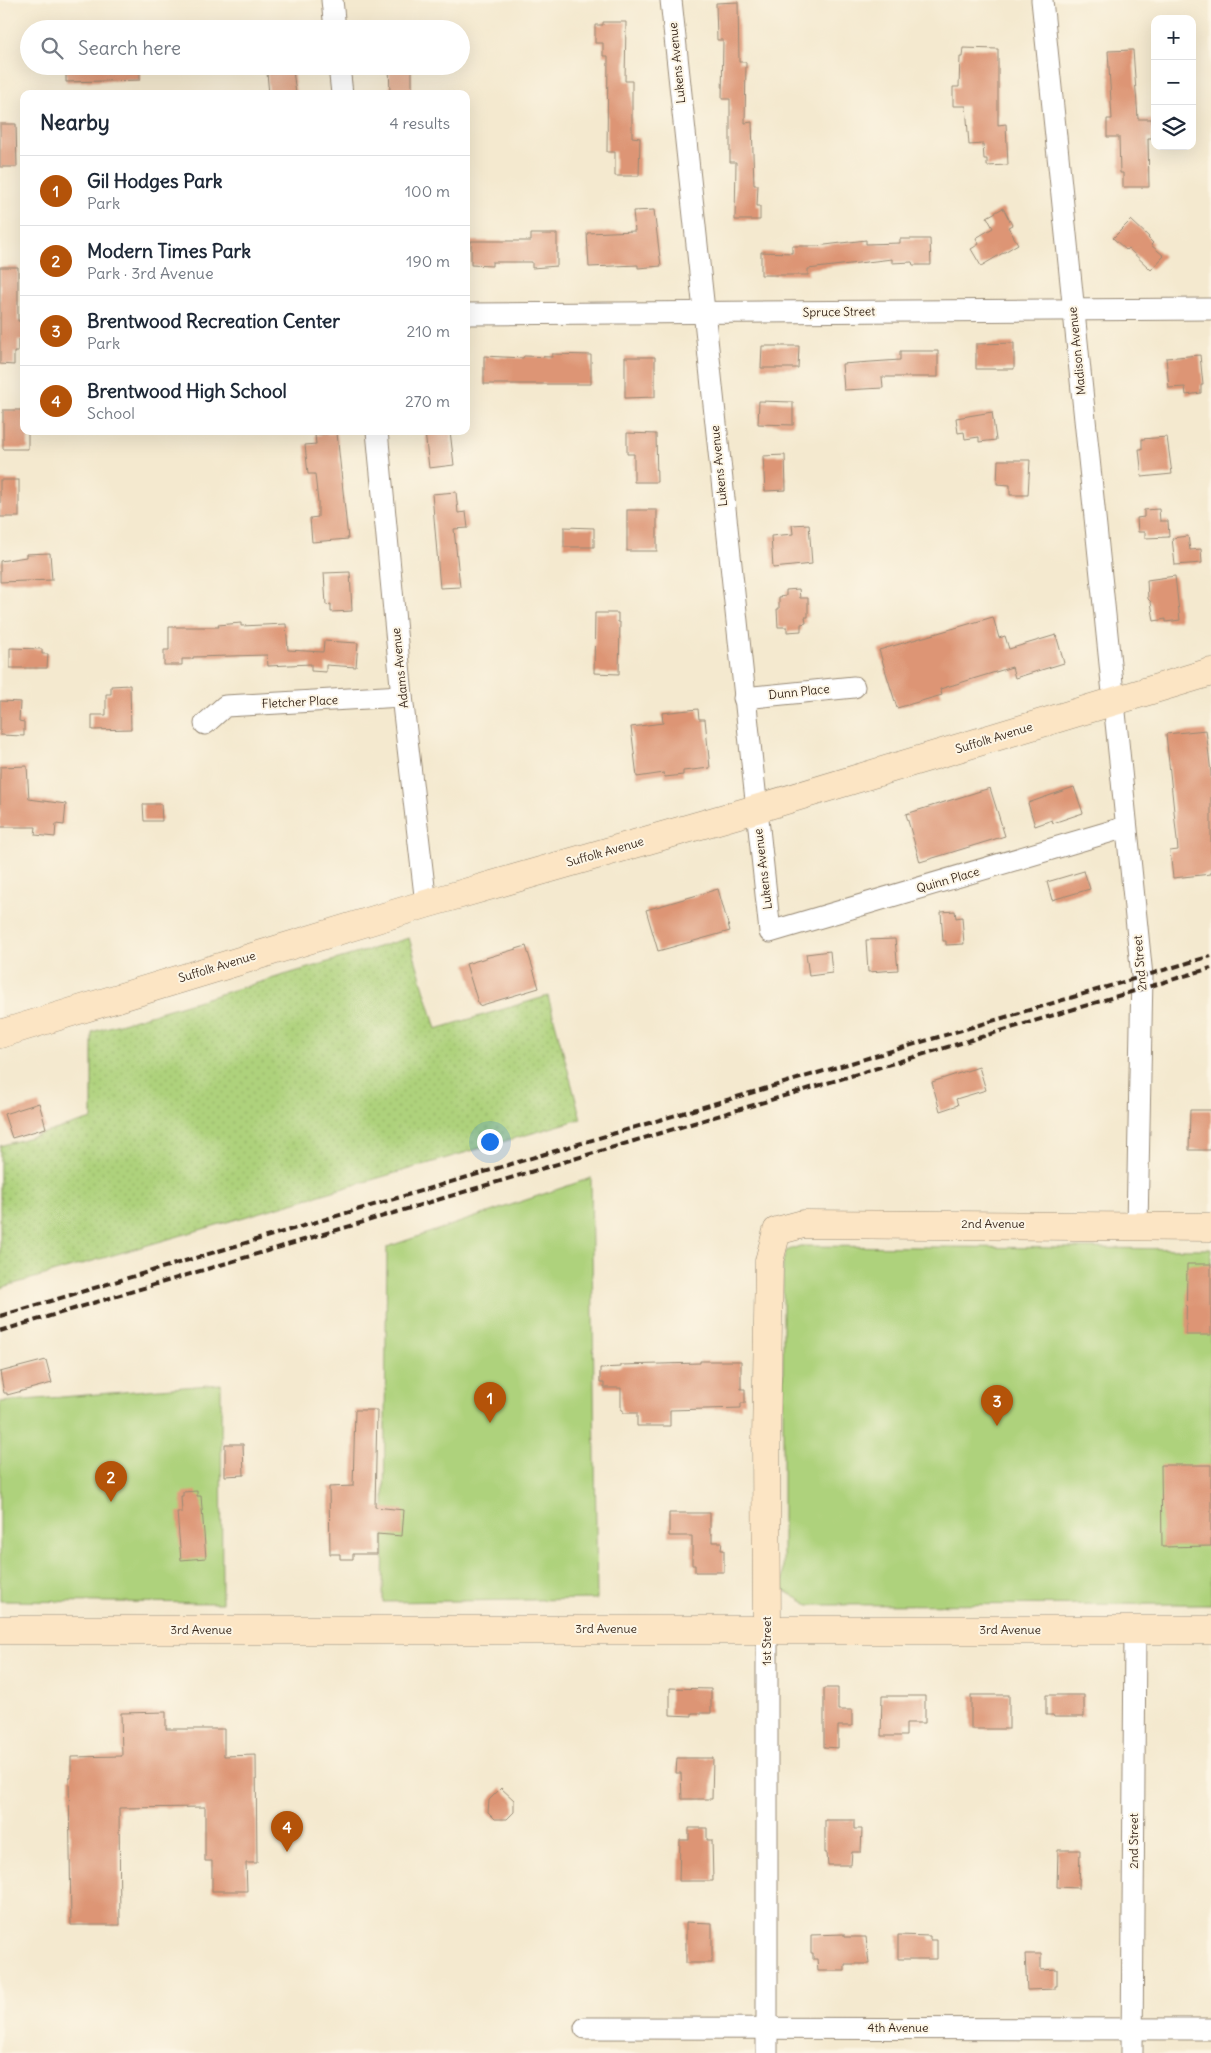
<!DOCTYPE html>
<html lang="en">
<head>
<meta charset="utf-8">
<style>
	:root { --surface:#fff; --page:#f6f6f7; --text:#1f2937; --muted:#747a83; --line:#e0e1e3; --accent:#b45309 }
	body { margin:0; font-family:Delius,sans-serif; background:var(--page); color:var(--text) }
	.controls { position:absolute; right:15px; top:15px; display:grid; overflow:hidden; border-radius:10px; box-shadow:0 5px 20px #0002 }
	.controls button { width:45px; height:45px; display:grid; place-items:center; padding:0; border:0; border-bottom:1px solid var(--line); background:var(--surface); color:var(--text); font:25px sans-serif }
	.you { position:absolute; left:489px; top:1141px; width:18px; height:18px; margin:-12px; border:4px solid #fff; border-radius:50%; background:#1a73e8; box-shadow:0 0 0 8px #1a73e833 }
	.badge { display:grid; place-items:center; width:32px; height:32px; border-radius:50%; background:var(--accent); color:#fff; font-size:16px; font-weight:700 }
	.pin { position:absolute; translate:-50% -41px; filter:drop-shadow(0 1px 2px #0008) }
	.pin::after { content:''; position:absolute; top:26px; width:18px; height:15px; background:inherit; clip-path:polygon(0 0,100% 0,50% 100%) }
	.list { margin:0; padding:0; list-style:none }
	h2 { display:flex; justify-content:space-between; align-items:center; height:65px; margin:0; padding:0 20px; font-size:21px }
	h2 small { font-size:16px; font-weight:400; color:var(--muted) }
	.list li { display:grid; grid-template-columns:32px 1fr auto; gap:15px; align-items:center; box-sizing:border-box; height:70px; padding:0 20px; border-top:1px solid var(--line) }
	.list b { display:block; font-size:19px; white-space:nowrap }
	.list p { margin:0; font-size:16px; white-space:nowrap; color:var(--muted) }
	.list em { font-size:16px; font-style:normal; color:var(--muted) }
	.icon { flex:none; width:28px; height:28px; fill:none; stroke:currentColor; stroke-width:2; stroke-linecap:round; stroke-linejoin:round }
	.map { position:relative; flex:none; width:1211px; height:2053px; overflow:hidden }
	.search { position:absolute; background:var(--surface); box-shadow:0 5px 20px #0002; left:20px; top:20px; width:450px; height:55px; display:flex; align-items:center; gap:12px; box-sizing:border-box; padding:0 18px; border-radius:28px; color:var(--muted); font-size:19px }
	.panel { position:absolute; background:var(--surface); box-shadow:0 5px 20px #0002; left:20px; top:90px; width:450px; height:345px; border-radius:10px }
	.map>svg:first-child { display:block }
</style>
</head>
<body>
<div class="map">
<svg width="1211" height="2053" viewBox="0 0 1211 2053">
	<defs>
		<pattern id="grass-dots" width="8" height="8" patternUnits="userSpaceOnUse" patternTransform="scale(1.25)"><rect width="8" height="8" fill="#aed27c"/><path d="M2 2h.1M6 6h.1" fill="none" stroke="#97b46b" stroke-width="1.8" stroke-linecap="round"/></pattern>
	</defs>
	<rect width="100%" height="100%" fill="#fcf5e5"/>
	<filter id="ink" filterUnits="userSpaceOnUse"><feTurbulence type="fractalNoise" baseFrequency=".02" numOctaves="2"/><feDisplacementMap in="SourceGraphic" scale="10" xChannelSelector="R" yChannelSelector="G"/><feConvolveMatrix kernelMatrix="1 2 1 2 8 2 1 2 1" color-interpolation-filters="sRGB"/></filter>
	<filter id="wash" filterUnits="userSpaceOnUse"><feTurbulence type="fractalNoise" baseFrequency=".0096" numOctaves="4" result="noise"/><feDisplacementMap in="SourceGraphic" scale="20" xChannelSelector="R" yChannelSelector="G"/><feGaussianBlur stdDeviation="1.12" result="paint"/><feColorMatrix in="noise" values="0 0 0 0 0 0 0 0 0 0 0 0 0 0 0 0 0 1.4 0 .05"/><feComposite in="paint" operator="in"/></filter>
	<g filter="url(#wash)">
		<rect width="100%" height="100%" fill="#f4e9cf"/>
		<path fill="url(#grass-dots)" stroke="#747e4d" d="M409,938L436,1029L548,996L581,1119L0,1288V1146L92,1119V1032Z"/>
		<g fill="#aed27c" stroke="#747e4d">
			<path d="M591,1178L597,1599L383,1602L387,1247Z"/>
			<path d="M800,1246L1211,1249V1604L809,1605L783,1590V1262L786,1251Z"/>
			<path d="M221,1384L222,1603L0,1601V1402Z"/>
		</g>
		<g id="blocks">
			<g fill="#dd9574">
				<path d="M738,2L739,62H746L745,123L752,122L754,185H758L757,206H760V220H735L736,162H730V99H722L723,40H717L716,3Z"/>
				<path d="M603,22H626L625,81H632V137L640,138L639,176H615V152H607L608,56H603V43H595V25H603Z"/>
				<path d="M963,48L998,49V125L1006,124L1008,165L987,166V159H984L983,144L969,145L966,106H953V87H959L960,57H962Z"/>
				<path d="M1133,50L1138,119H1152V138H1148L1149,187H1123V173H1120L1119,137H1107V119H1112L1108,51Z"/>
				<path d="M66,66H140V80L66,82Z"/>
				<path d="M389,66H412V94H390Z"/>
				<path d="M293,70L296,94H269L267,73Z"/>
				<path d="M0,124H16L17,167H0Z"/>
				<path d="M1003,208L1012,225L1008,227L1018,244L981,266L971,249L979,244L976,238L993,228L987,217Z"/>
				<path d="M654,210L661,266L638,268V265L589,267L587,233L635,231L633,211Z"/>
				<path d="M1131,220L1149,237L1148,238L1153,243L1151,245L1164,256L1151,270L1128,248L1126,250L1113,238Z"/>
				<path d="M531,234H557V266L532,268V262H492V266L471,265V241H531Z"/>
				<path d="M900,239H930L931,265H913L912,262L892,263V259L808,269V275H761V252L792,253V246H817L866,240V244L900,243Z"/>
				<path d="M0,267H18V321H24V340H18V352H14V365L0,364Z"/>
				<path d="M1014,343V369H976V344Z"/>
				<path d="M762,346H799L798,368H761Z"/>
				<path d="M900,351H938V377H882L883,388L844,390L842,364L900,360Z"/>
				<path d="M552,354L591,355V384H484V356L523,358L524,356L552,357Z"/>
				<path d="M1200,355L1203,385H1201V393L1186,395L1185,387L1169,388L1166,358Z"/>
				<path d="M625,357H655V397L625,398Z"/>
				<path d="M759,401L793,402V425L758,424Z"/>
				<path d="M3,410H24V431H28V449H3Z"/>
				<path d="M992,412L996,440L979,442V437L965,439L964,432L958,433L956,418Z"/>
				<path d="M435,431H450L454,465L429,468L425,432Z"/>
				<path d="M337,433L348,539L312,542L310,518L318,517V502L315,474H308L305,445L316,444L315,435Z"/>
				<path d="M627,433L656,434L657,482H634V454H627Z"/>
				<path d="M1167,437L1172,474L1142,477L1139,449H1142V439Z"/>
				<path d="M785,455L786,490L765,491L763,456Z"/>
				<path d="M998,460H1030L1028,495H1010V485L997,484Z"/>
				<rect x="0" y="480" width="19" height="37"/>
				<path d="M456,492L458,513L466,512L468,528L454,529L460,587L440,588L432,494Z"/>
				<path d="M1159,509L1160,521H1168L1169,537L1145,538V532H1138L1137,518L1144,517V510Z"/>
				<rect x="627" y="510" width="30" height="41"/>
				<path d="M809,524L812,564L773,568L771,536L793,534L792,525Z"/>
				<path d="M564,527L594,528V547H564Z"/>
				<path d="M1188,536L1190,550L1201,549L1202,563L1175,565L1172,538Z"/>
				<path d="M50,553L52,580L0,582V561L26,557V554Z"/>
				<path d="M350,572L352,611L331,612V604L326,605L324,573Z"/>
				<path d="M1175,576L1180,620L1166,622V619L1154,621L1151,602L1148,599L1147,580Z"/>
				<path d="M799,589L800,598H808V617H805L806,623L801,624V631L787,632V627H778L777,609H779V597L786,596V590Z"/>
				<path d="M595,613H618V622H620L619,674L594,673Z"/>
				<path d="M993,617L999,638L1005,636L1009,649L1056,635L1064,663L1015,678L1012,667L940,689L942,695L897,708L879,650Z"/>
				<path d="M241,623V626L286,624L288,650L323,652L324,641L358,643L356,667L326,665V672L311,671V664L268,666L267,655L193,657V659H182V665H164V650H169V627H219L218,625Z"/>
				<path d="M10,648L42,649V654H48L47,668H10Z"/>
				<path d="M130,685L131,729L92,730V715H106V694H111V686Z"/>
				<path d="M0,701L20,702L19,721L24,722V736L0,735Z"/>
				<path d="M698,709L699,719H705L710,768L683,771V775L665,777L664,773L637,777L631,727L663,723L662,713Z"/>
				<path d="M1206,730L1211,773V874L1173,878L1170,851L1178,850L1166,734Z"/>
				<path d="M27,766L29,799L66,804L64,825L56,824L55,837L35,835L36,827H0V767Z"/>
				<path d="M1074,787L1083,813L1053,823L1052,820L1035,826L1028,803Z"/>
				<path d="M990,788L1005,836L920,862L906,814Z"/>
				<path d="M143,804H161L162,821H144Z"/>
				<path d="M1084,871L1090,889L1052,900L1047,882Z"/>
				<path d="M718,889L730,931L658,951L646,910Z"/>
				<path d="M955,911L956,918L962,917L964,944L946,945V941H943L941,912Z"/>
				<path d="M895,939L898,970L868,972L866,940Z"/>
				<path d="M526,946L539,988L479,1006L466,964Z"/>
				<path d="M830,951L832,973L809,976L806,954Z"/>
				<path d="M979,1067L986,1090L956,1099L958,1105L940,1111L932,1082Z"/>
				<path d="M39,1103L46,1128L12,1138L4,1114Z"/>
				<path d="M1190,1110H1211V1150H1189Z"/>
				<path d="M1187,1264H1211V1335H1186Z"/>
				<path d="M46,1360L52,1383L7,1395V1393H4L0,1372Z"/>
				<path d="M700,1361H741V1389H745V1403H741V1408L670,1410V1426H637V1413H623V1410H621V1388H604V1383H600V1368L621,1367V1365L700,1363Z"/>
				<path d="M355,1410H377L375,1507L404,1510L402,1536L377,1534V1554H353V1559H340V1554H330L329,1487L353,1486Z"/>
				<path d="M225,1444H243L244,1475L225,1476Z"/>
				<path d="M1161,1465H1211V1546L1162,1547Z"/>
				<path d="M197,1491V1496H201L206,1558L181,1560L177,1512H182L181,1496H183V1492Z"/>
				<path d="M669,1513H710V1534H712V1542H722L721,1550H724V1572H695V1565H692V1536H669Z"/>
				<path d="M670,1688L711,1689V1713H692V1716L670,1715Z"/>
				<path d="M824,1688H838V1710H852V1726H838V1748L824,1747Z"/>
				<rect x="971" y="1695" width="38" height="34"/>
				<path d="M1046,1695H1084V1717H1054L1053,1715H1046Z"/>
				<path d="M882,1696H925V1723H906V1736H881Z"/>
				<path d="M166,1712V1729H224V1756L256,1755L257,1863H246L247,1891H212V1861H205V1807L119,1808L120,1925H71L69,1778H71V1757L122,1756L121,1713Z"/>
				<path d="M677,1758H713L712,1799H682L681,1773H676Z"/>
				<path d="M501,1788L514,1800V1812L507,1819H495L488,1812L489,1800Z"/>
				<path d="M825,1820H854V1829H862L861,1852H852L851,1865H828L827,1853H825Z"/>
				<path d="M689,1828H707V1840H712L713,1881H679L680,1840H689Z"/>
				<path d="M1058,1850H1080L1079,1888L1057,1887Z"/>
				<path d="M686,1922L712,1923V1963H686Z"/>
				<path d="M844,1934V1937H866L869,1964H845V1971H818L817,1959H813V1953H811V1935Z"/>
				<path d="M898,1935L930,1936V1940H937V1959H898Z"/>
				<path d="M1025,1954H1041V1970L1057,1969V1986H1055V1989L1027,1990Z"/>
			</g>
		</g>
	</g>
	<g filter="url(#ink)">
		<use href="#blocks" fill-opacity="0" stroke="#988a76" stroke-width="1"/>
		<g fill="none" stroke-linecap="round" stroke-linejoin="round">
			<defs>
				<g id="street">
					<path d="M332,0L335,29"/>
					<path d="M671,0L770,932L1126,827"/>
					<path d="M1042,0L1142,976L1137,1225"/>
					<path d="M339,66L342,94"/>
					<path d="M466,314L1211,309"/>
					<path d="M377,431L402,696L426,904"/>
					<path d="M744,698L854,687"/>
					<path d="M205,724L225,706L402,696"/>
					<path d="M585,2028L1211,2029"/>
					<path d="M767,2053V1631"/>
					<path d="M1132,2053L1135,1630"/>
				</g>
				<g id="secondary">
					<path d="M0,1034L426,904L756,809L1211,672"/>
					<path d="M0,1630H1211"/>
					<path d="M767,1631L766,1441L769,1261L777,1231L803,1224L1211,1227"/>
				</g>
			</defs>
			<use href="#street" stroke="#988a76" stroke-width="23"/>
			<use href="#secondary" stroke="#988a76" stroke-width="29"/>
			<use href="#street" stroke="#fff" stroke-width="21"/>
			<use href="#secondary" stroke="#fce5c4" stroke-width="28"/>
			<g stroke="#3b2a1e" stroke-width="4" stroke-dasharray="8 4" stroke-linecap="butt">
				<path d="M0,1316L1211,956"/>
				<path d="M0,1331L1211,968"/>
			</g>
		</g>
	</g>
	<g text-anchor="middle" stroke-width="4" stroke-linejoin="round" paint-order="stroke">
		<g font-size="12" fill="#3b2a1e" stroke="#fcf5e5">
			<text transform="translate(677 63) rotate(-96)" y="4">Lukens Avenue</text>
			<text transform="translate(839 312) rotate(-1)" y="4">Spruce Street</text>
			<text transform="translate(1077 351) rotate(-96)" y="4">Madison Avenue</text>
			<text transform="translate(719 466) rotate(-96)" y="4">Lukens Avenue</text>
			<text transform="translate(400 668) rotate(-96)" y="4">Adams Avenue</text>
			<text transform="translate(799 692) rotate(-6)" y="4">Dunn Place</text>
			<text transform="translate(300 702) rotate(-3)" y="4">Fletcher Place</text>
			<text transform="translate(994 738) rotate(-17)" y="4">Suffolk Avenue</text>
			<text transform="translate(605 852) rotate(-16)" y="4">Suffolk Avenue</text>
			<text transform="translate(763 869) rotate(-97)" y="4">Lukens Avenue</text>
			<text transform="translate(948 880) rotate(-16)" y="4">Quinn Place</text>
			<text transform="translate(1140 963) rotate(-95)" y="4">2nd Street</text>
			<text transform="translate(217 967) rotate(-17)" y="4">Suffolk Avenue</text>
			<text x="993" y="1228">2nd Avenue</text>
			<text x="606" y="1633">3rd Avenue</text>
			<text x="201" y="1634">3rd Avenue</text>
			<text x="1010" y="1634">3rd Avenue</text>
			<text transform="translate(767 1641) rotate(-90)" y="4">1st Street</text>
			<text transform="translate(1134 1841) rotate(-90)" y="4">2nd Street</text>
			<text x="898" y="2032">4th Avenue</text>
		</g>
	</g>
</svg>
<div class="controls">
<button>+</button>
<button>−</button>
<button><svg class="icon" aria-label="layers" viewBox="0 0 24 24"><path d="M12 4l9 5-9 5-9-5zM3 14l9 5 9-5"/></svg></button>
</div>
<div class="you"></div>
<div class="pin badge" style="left:490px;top:1423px">1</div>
<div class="pin badge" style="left:111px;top:1502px">2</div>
<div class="pin badge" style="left:997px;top:1426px">3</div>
<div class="pin badge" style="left:287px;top:1852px">4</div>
<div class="search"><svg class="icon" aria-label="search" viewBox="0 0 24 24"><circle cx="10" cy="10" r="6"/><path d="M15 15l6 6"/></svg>Search here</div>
<section class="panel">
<h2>Nearby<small>4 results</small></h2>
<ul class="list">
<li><span class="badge">1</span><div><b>Gil Hodges Park</b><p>Park</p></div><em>100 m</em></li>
<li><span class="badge">2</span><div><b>Modern Times Park</b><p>Park · 3rd Avenue</p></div><em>190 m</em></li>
<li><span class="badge">3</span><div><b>Brentwood Recreation Center</b><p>Park</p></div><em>210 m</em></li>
<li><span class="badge">4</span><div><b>Brentwood High School</b><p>School</p></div><em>270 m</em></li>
</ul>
</section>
</div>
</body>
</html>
